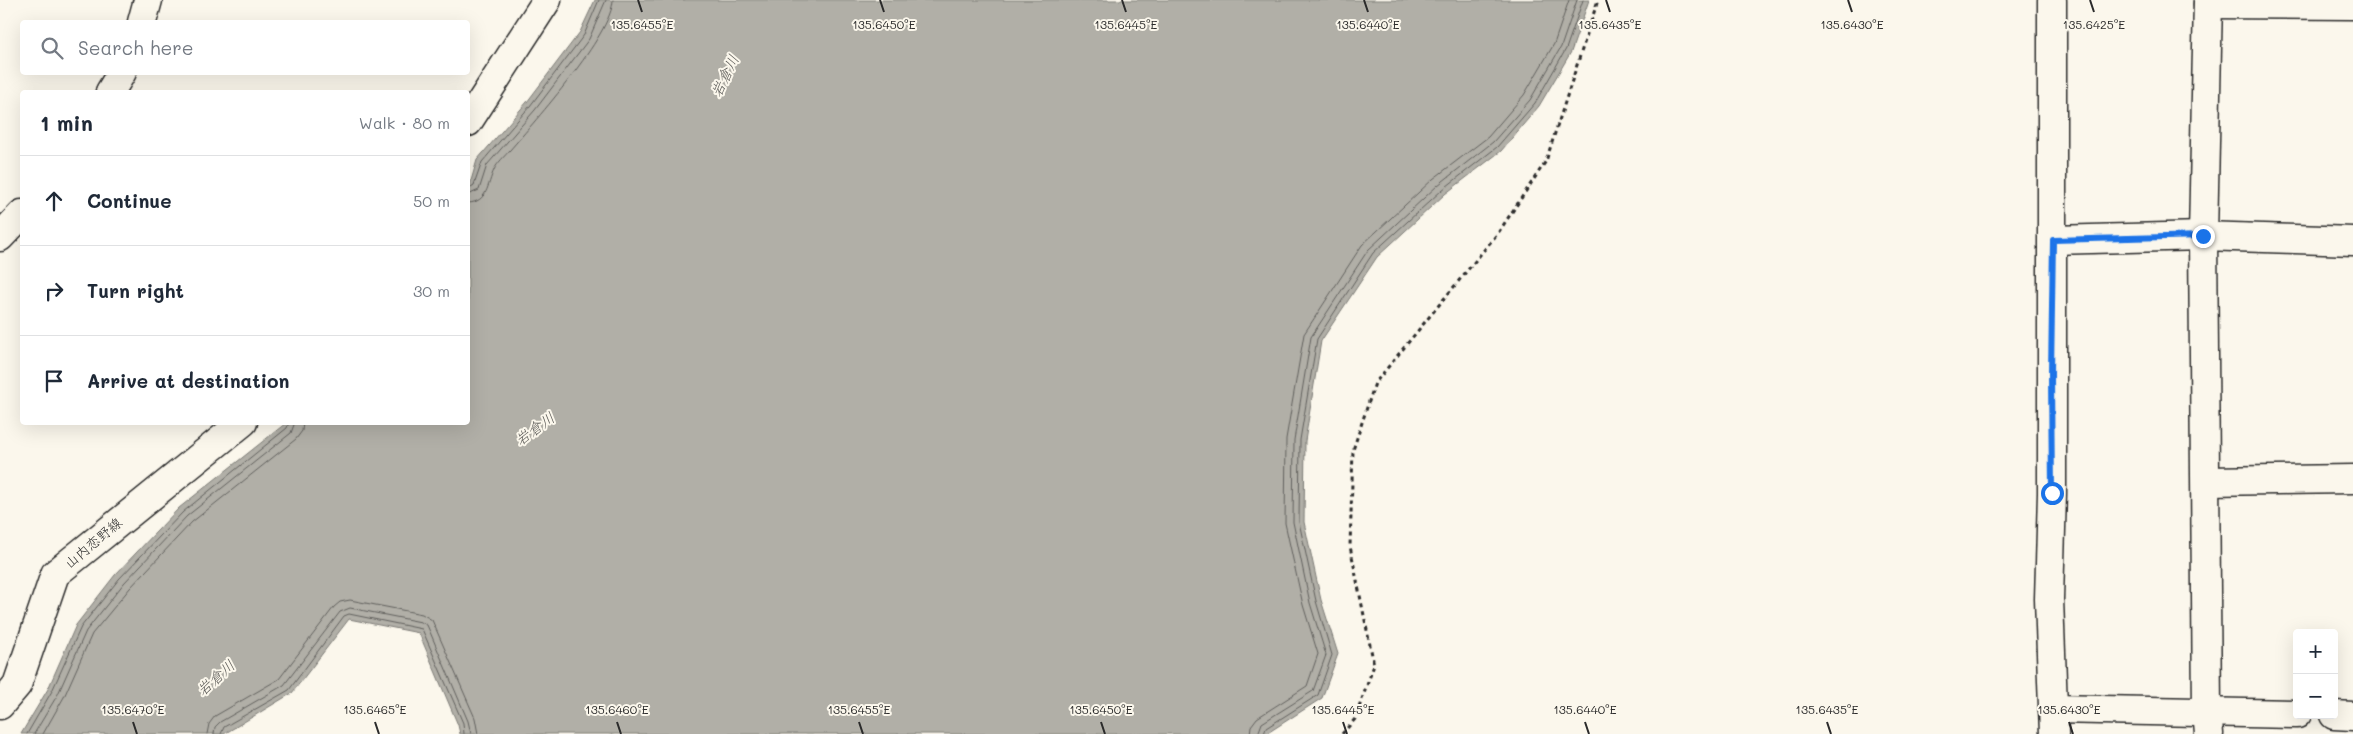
<!DOCTYPE html>
<html lang="en">
<head>
<meta charset="utf-8">
<style>
	:root { --surface:#fff; --page:#f2f2f3; --text:#1f2937; --muted:#747a83; --line:#e0e1e3 }
	body { margin:0; font-family:Mali,"Klee One",sans-serif; background:var(--page); color:var(--text) }
	.controls { position:absolute; right:15px; bottom:15px; display:grid; overflow:hidden; border-radius:5px; box-shadow:0 5px 20px #0002 }
	.controls button { width:45px; height:45px; display:grid; place-items:center; padding:0; border:0; border-bottom:1px solid var(--line); background:var(--surface); color:var(--text); font:25px sans-serif }
	.stop { position:absolute; width:15px; height:15px; margin:-11px; border:4px solid #1a73e8; border-radius:50%; background:#fff }
	.stop.end { background:#1a73e8; border-color:#fff; box-shadow:0 1px 5px #0008 }
	.list { margin:0; padding:0; list-style:none }
	h2 { display:flex; justify-content:space-between; align-items:center; height:65px; margin:0; padding:0 20px; font-size:21px }
	h2 small { font-size:16px; font-weight:400; color:var(--muted) }
	.list li { display:grid; grid-template-columns:32px 1fr auto; gap:15px; align-items:center; box-sizing:border-box; height:90px; padding:0 20px; border-top:1px solid var(--line) }
	.list b { display:block; font-size:19px; white-space:nowrap }
	.list em { font-size:16px; font-style:normal; color:var(--muted) }
	.icon { flex:none; width:28px; height:28px; fill:none; stroke:currentColor; stroke-width:2; stroke-linecap:round; stroke-linejoin:round }
	.map { position:relative; flex:none; width:2353px; height:734px; overflow:hidden }
	.search { position:absolute; background:var(--surface); box-shadow:0 5px 20px #0002; left:20px; top:20px; width:450px; height:55px; display:flex; align-items:center; gap:12px; box-sizing:border-box; padding:0 18px; border-radius:5px; color:var(--muted); font-size:19px }
	.panel { position:absolute; background:var(--surface); box-shadow:0 5px 20px #0002; left:20px; top:90px; width:450px; height:335px; border-radius:5px }
	.map>svg:first-child { display:block }
</style>
</head>
<body>
<div class="map">
<svg width="2353" height="734" viewBox="0 0 2353 734">
	<rect width="100%" height="100%" fill="#fbf7ec"/>
	<filter id="ink" filterUnits="userSpaceOnUse"><feTurbulence type="fractalNoise" baseFrequency=".02" numOctaves="2"/><feDisplacementMap in="SourceGraphic" scale="10" xChannelSelector="R" yChannelSelector="G"/><feConvolveMatrix kernelMatrix="1 2 1 2 8 2 1 2 1" color-interpolation-filters="sRGB"/></filter>
	<g filter="url(#ink)">
		<path fill="#b1afa7" stroke="#7b7a75" d="M595,0H1589L1571,52L1539,106L1501,151L1445,194L1377,257L1321,341L1305,441L1304,522L1321,600L1338,654L1322,698L1266,734H460L458,725L419,633L349,619L292,693L224,734H21L48,689L76,625L115,575L179,508L286,423L468,422V191L477,160L527,102L580,32Z"/>
		<g fill="none" stroke-linecap="round" stroke-linejoin="round">
			<g stroke="#61605d" stroke-width="1">
				<path d="M468,189L474,185L482,162L530,106L584,35L599,0"/>
				<path d="M468,195L479,190L487,165L535,110L589,39L606,0"/>
				<path d="M468,203C488,202 487,185 494,170C497,163 505,156 510,150C535,121 612,35 613,0"/>
				<path d="M27,734L52,691L81,627L119,579L183,512L287,428L289,422"/>
				<path d="M34,734L58,694L86,631L124,583L187,516L291,433L295,422"/>
				<path d="M43,734L64,697L92,634L130,588L192,522L296,439L302,431L303,422"/>
				<path d="M207,734L209,724L215,716L279,679L334,607L340,602L350,600L422,614L432,620L475,718L478,734"/>
				<path d="M214,734L215,727L220,722L284,685L340,612L350,608L421,622L427,625L468,721L471,734"/>
				<path d="M221,734L224,727L289,690L344,616L349,614L422,629L463,723L464,734"/>
				<path d="M1250,734L1251,726L1257,718L1307,686L1318,654L1303,605L1285,523L1286,439L1304,334L1362,245L1433,179L1488,137L1524,95L1554,44L1569,0"/>
				<path d="M1258,734L1262,723L1313,691L1326,655L1310,603L1293,522L1294,440L1311,337L1368,250L1438,185L1493,142L1530,100L1561,47L1577,0"/>
				<path d="M1264,734L1266,728L1318,695L1332,655L1316,601L1299,522L1300,440L1317,339L1373,253L1442,190L1497,147L1535,103L1566,49L1583,0"/>
			</g>
			<defs>
				<g id="minor">
					<path d="M2052,0V493L2049,599L2054,734"/>
					<path d="M2208,0L2203,236L2207,711L2209,734"/>
					<path d="M2208,4L2353,5"/>
					<path d="M142,22L148,0"/>
					<path d="M110,92L122,72"/>
					<path d="M0,237L22,214"/>
					<path d="M2053,240L2203,236L2353,241"/>
					<path d="M2206,481L2353,479"/>
					<path d="M2053,709L2297,714"/>
					<path d="M2334,715L2353,716"/>
				</g>
				<g id="major">
					<path d="M468,122L547,0"/>
					<path d="M0,705L17,685L55,574L243,422"/>
				</g>
			</defs>
			<use href="#minor" stroke="#2b2b2b" stroke-width="31"/>
			<use href="#major" stroke="#2b2b2b" stroke-width="31"/>
			<path stroke="#2b2b2b" stroke-width="3" stroke-dasharray="4 4" stroke-linecap="butt" d="M1342,734L1355,719L1374,665L1350,546L1353,450L1375,383L1498,233L1546,161L1598,0"/>
			<use href="#minor" stroke="#fbf7ec" stroke-width="28"/>
			<use href="#major" stroke="#fbf7ec" stroke-width="28"/>
		</g>
	</g>
	<g fill="none" stroke-linecap="round" stroke-linejoin="round" filter="url(#ink)">
		<path stroke="#1a73e8" stroke-width="6" d="M2052,493L2051,374L2053,240L2203,236"/>
	</g>
	<path fill="none" stroke="#2b2b2b" stroke-width="2" d="M638,0L642,12M880,0L884,12M1122,0L1126,12M1364,0L1368,12M1606,0L1610,12M1848,0L1852,12M2090,0L2094,12M133,722L137,734M375,722L379,734M617,722L621,734M859,722L863,734M1101,722L1105,734M1343,722L1347,734M1585,722L1589,734M1827,722L1831,734M2069,722L2073,734"/>
	<g text-anchor="middle" stroke-width="4" stroke-linejoin="round" paint-order="stroke">
		<g font-size="14" fill="#2b2b2b" stroke="#fbf7ec">
			<text transform="translate(93 543) rotate(-40)" y="5">山内恋野線</text>
		</g>
		<g font-size="15" font-style="italic" fill="#5a5956" stroke="#fbf7ec">
			<text transform="translate(725 76) rotate(-64)" y="5">岩倉川</text>
			<text transform="translate(535 429) rotate(-36)" y="5">岩倉川</text>
			<text transform="translate(216 678) rotate(-42)" y="5">岩倉川</text>
		</g>
	</g>
	<g font-size="12" text-anchor="middle" fill="#2b2b2b" stroke="#fbf7ec" stroke-width="4" stroke-linejoin="round" paint-order="stroke">
		<text x="642" y="29">135.6455°E</text>
		<text x="884" y="29">135.6450°E</text>
		<text x="1126" y="29">135.6445°E</text>
		<text x="1368" y="29">135.6440°E</text>
		<text x="1610" y="29">135.6435°E</text>
		<text x="1852" y="29">135.6430°E</text>
		<text x="2094" y="29">135.6425°E</text>
		<text x="133" y="714">135.6470°E</text>
		<text x="375" y="714">135.6465°E</text>
		<text x="617" y="714">135.6460°E</text>
		<text x="859" y="714">135.6455°E</text>
		<text x="1101" y="714">135.6450°E</text>
		<text x="1343" y="714">135.6445°E</text>
		<text x="1585" y="714">135.6440°E</text>
		<text x="1827" y="714">135.6435°E</text>
		<text x="2069" y="714">135.6430°E</text>
	</g>
</svg>
<div class="controls">
<button>+</button>
<button>−</button>
</div>
<div class="stop" style="left:2052px;top:493px"></div>
<div class="stop end" style="left:2203px;top:236px"></div>
<div class="search"><svg class="icon" aria-label="search" viewBox="0 0 24 24"><circle cx="10" cy="10" r="6"/><path d="M15 15l6 6"/></svg>Search here</div>
<section class="panel">
<h2>1 min<small>Walk · 80 m</small></h2>
<ul class="list">
<li><svg class="icon" aria-label="ahead" viewBox="0 0 24 24"><path d="M12 20V5M6 11l6-6 6 6"/></svg><div><b>Continue</b></div><em>50 m</em></li>
<li><svg class="icon" aria-label="right" viewBox="0 0 24 24"><path d="M7 20v-9h11M14 6l5 5-5 5"/></svg><div><b>Turn right</b></div><em>30 m</em></li>
<li><svg class="icon" aria-label="arrive" viewBox="0 0 24 24"><path d="M6 21V4h12l-3 4 3 4H6"/></svg><div><b>Arrive at destination</b></div></li>
</ul>
</section>
</div>
</body>
</html>
